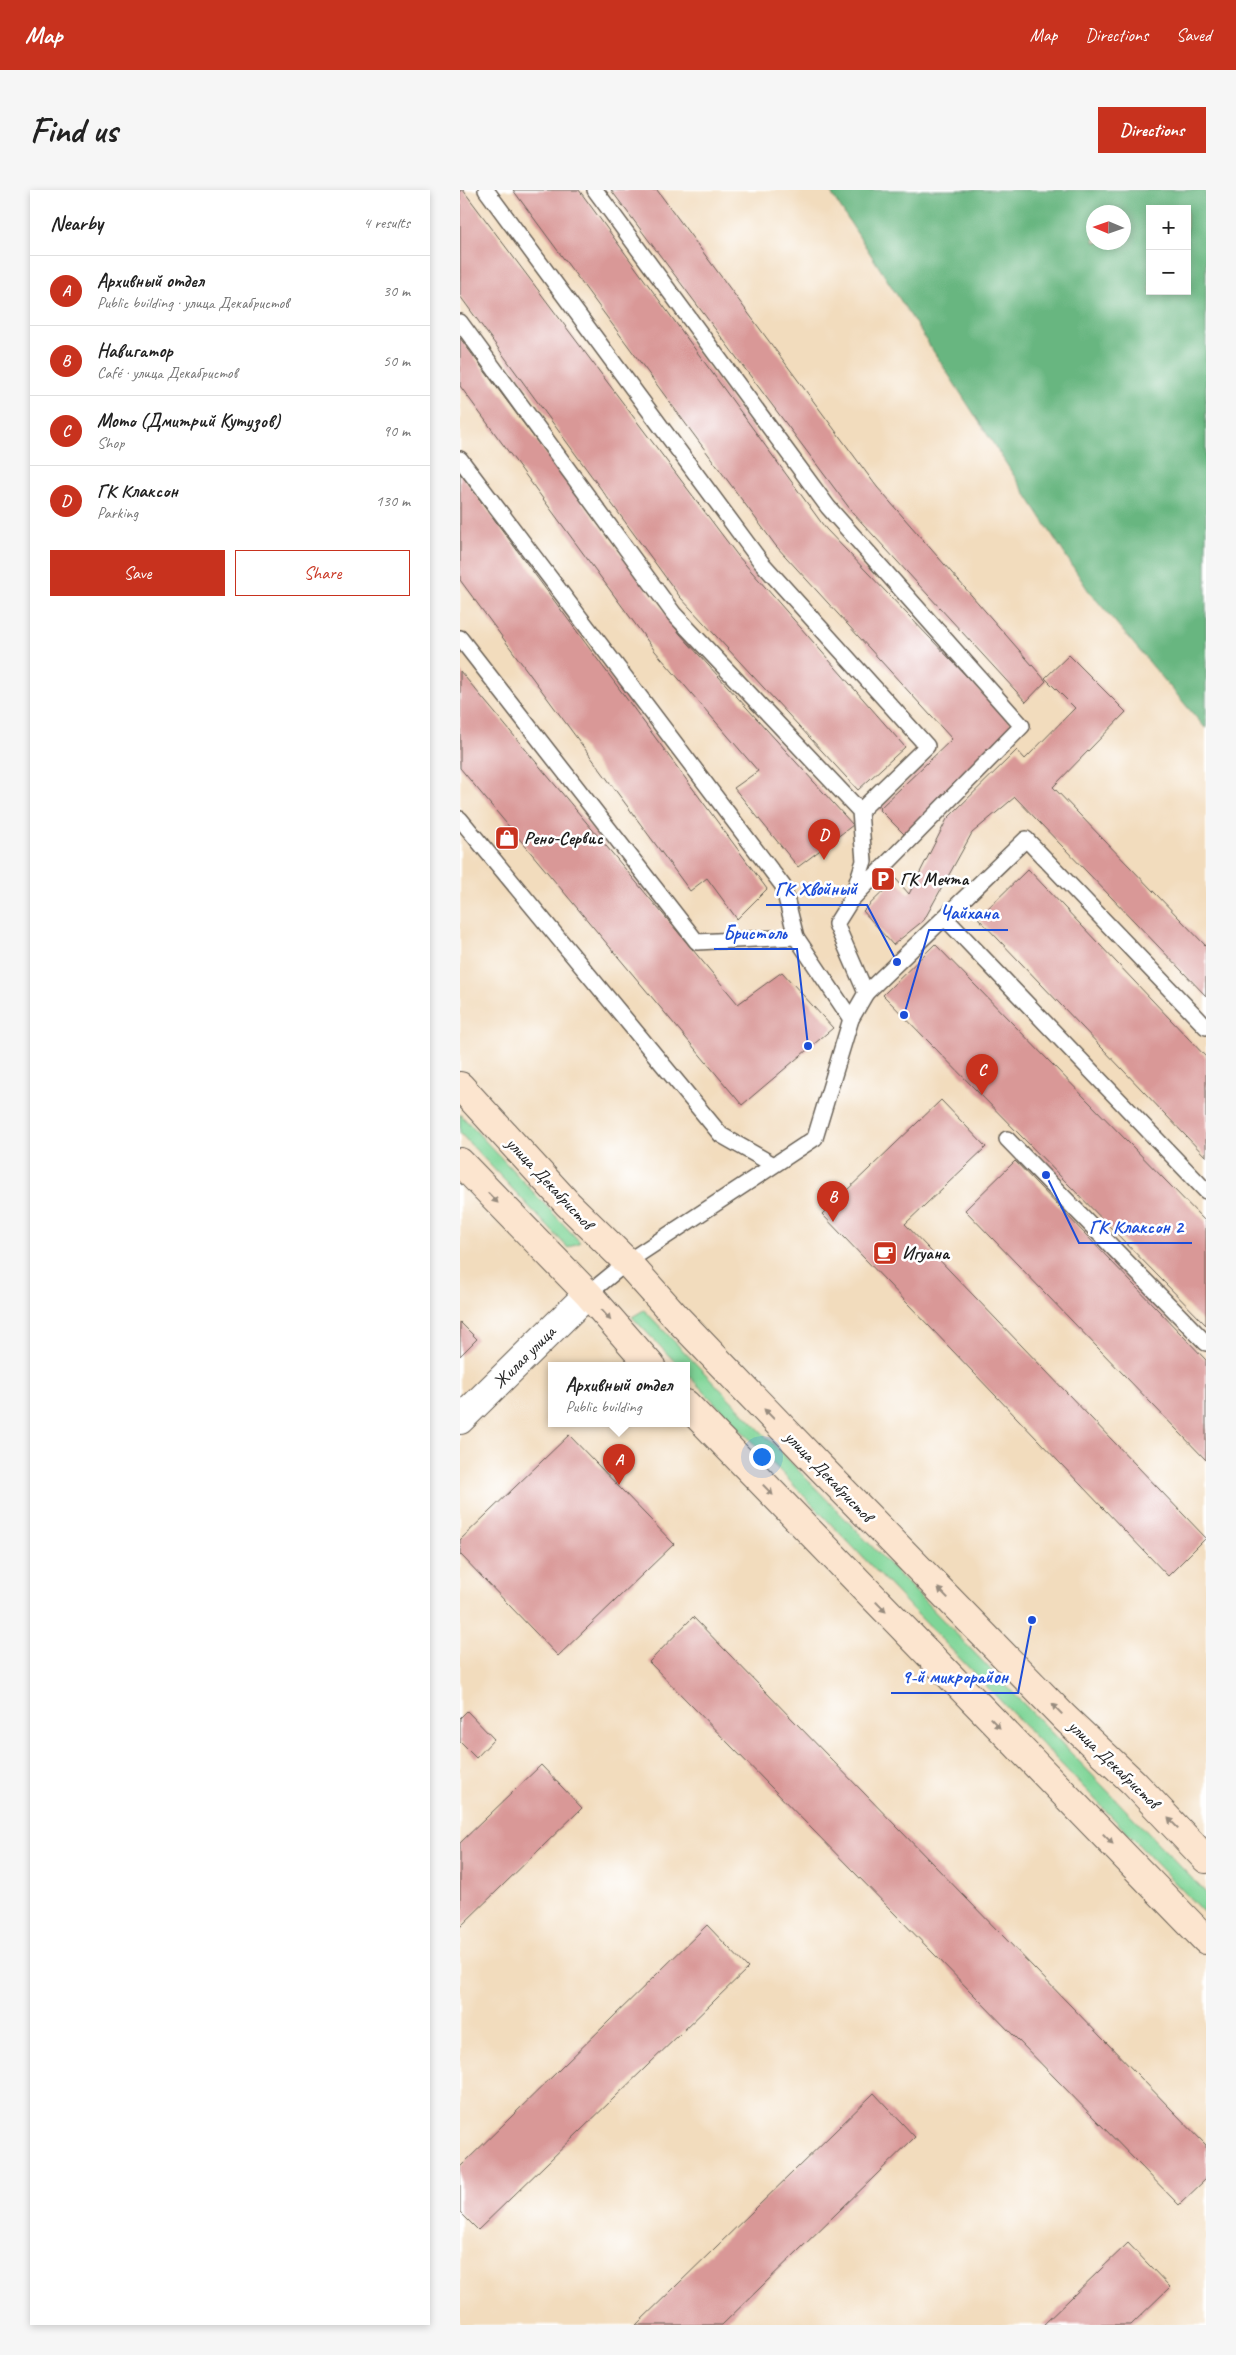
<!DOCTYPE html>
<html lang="en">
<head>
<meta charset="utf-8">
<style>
	:root { --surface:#fff; --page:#f6f6f6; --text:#222; --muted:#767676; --line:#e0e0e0; --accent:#c8321e }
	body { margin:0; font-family:Caveat,sans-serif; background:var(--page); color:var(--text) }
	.controls { position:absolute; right:15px; top:15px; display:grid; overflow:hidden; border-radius:0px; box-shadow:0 2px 8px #0003 }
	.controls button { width:45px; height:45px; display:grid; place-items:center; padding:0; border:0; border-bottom:1px solid var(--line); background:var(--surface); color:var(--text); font:25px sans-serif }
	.compass { position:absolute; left:626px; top:15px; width:45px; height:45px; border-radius:50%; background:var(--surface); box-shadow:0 2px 8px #0003; rotate:272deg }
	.you { position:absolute; left:301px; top:1266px; width:18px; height:18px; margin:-12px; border:4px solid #fff; border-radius:50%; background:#1a73e8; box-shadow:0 0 0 8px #1a73e833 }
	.badge { display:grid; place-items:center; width:32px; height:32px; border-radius:50%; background:var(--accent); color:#fff; font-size:16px; font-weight:700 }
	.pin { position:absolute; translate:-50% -41px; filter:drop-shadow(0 1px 2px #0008) }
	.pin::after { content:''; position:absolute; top:26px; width:18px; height:15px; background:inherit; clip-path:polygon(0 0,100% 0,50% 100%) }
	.popup { position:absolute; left:88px; top:1172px; width:142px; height:65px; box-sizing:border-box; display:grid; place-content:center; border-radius:0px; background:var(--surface); filter:drop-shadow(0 1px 4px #0005); font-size:16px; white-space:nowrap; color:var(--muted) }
	.popup b { font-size:19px; color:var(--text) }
	.popup::after { content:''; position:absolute; left:50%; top:100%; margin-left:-10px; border:10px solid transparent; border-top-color:var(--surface) }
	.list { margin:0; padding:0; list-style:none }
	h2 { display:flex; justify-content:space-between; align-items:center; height:65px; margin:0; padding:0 20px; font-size:21px }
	h2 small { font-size:16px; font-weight:400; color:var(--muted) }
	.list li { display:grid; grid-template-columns:32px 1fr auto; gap:15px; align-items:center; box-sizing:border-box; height:70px; padding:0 20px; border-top:1px solid var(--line) }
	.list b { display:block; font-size:19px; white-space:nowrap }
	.list p { margin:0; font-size:16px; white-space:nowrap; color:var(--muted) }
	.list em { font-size:16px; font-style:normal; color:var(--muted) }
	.actions { display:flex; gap:10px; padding:15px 20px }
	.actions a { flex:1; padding:11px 0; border:1px solid var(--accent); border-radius:0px; text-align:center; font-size:18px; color:var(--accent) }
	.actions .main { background:var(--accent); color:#fff }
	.map { position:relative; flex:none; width:746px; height:2135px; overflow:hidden; border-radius:0px }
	header { display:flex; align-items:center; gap:30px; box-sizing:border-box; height:70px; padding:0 25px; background:var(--accent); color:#fff }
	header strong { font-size:24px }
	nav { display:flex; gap:28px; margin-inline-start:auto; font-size:18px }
	.intro { display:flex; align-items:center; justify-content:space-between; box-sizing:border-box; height:120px; padding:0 30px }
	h1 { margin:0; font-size:35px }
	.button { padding:12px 22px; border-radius:0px; background:var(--accent); color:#fff; font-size:18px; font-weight:700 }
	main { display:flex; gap:30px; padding:0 30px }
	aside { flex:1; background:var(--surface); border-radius:0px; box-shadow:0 2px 8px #0003 }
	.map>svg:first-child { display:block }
</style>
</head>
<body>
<header>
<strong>Map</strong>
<nav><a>Map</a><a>Directions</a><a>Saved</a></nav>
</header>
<div class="intro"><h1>Find us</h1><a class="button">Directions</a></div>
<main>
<aside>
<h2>Nearby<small>4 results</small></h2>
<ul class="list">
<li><span class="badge">A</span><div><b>Архивный отдел</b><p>Public building · улица Декабристов</p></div><em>30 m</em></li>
<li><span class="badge">B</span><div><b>Навигатор</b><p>Café · улица Декабристов</p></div><em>50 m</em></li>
<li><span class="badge">C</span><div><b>Мото (Дмитрий Кутузов)</b><p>Shop</p></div><em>90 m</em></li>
<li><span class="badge">D</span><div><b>ГК Клаксон</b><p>Parking</p></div><em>130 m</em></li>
</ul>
<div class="actions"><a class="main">Save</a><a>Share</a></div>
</aside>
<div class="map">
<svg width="746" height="2135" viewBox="0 0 746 2135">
	<rect width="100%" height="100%" fill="#fff"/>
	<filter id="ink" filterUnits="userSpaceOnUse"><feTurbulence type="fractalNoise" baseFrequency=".02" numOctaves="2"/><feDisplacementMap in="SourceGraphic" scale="10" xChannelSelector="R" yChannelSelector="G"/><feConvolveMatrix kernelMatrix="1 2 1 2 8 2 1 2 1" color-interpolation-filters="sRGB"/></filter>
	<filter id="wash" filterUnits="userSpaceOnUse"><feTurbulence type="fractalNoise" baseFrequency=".0096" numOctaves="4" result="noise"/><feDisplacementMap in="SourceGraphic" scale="20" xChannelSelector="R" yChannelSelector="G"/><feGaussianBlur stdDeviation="1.12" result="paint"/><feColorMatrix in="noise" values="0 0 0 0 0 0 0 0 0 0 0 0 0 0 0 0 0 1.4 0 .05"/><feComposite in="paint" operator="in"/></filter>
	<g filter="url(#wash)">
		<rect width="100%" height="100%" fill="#f2dcbd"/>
		<g fill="#80d598" stroke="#4e785a">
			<path d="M0,924L120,1052L108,1058L0,943Z"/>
			<path d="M184,1120L746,1703V1725L227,1184L226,1176H219L172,1127Z"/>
		</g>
		<path fill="#68b680" stroke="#42694e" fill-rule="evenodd" d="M369,0H746V539L628,400ZM690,19H727V101H690ZM634,22H664V52H634Z"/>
		<g id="blocks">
			<g fill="#d99897">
				<path d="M0,0H3L278,366L445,557L398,600L220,407L0,106Z"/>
				<path d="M53,0H119L366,339L554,536L447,647L419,619L492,549L316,356Z"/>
				<path d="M151,0H197L417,297L586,491L566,512L393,323Z"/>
				<path d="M0,148L220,444L393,635L338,677L274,598L298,581L195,461L0,196Z"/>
				<path d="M0,283L307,699L277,729L247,688L230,701L0,390Z"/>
				<path d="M609,465L666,522L593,597L746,756V806L555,607L512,643L464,730L433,755L403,721L436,689L449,704L487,629L557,560L565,569L615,518L585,488Z"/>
				<path d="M0,481L278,814L322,782L373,838L282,915L0,578Z"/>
				<path d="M568,679L746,867V967L518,728Z"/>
				<path d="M475,754L746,1032V1135L423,805Z"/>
				<path d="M481,910L526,957L445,1034L746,1348L708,1386L362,1024Z"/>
				<path d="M555,971L746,1170V1270L505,1020Z"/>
				<path d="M0,1132L17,1149L0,1166Z"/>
				<path d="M109,1245L214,1354L98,1466L0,1364V1350Z"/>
				<path d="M233,1427L746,1955V1989L719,2015L189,1472Z"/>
				<path d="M7,1521L34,1549L16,1568L0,1552V1528Z"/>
				<path d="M81,1575L122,1618L0,1737V1653Z"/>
				<path d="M247,1735L288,1778L18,2040L0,2022V1977Z"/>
				<path d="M414,1903L455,1947L262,2135H176Z"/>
				<path d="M668,2053L710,2097L671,2135H583Z"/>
			</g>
		</g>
	</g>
	<g filter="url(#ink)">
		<use href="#blocks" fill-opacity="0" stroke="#675f54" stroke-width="1"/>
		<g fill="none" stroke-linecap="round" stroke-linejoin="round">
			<defs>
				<g id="lane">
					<path d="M26,0L301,372L467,556L400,621"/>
					<path d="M0,132L214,424L400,621L404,671L392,707"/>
					<path d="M0,269L323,696L336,747L391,829"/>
					<path d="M0,448L237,752L336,747"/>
					<path d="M0,629L261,945L312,974"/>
					<path d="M485,728L746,1001"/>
					<path d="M406,803L566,649L746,837"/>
					<path d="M547,949L746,1153"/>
					<path d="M128,1104L167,1072L355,948L391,829L406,803L376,734L391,710L562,536L368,317L135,0"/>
				</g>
				<path id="street" d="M0,1230L128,1104"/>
				<g id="secondary">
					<path d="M0,896L108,1014L167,1072L218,1129L360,1277L605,1528L674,1593L746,1669"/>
					<path d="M0,972L128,1104L191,1176"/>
					<path d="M226,1214L746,1750"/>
				</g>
			</defs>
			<use href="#lane" stroke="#675f54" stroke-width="18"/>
			<use href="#street" stroke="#675f54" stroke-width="30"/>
			<use href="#secondary" stroke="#675f54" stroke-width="30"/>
			<use href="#lane" stroke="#fff" stroke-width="15"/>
			<use href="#street" stroke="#fff" stroke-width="28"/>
			<use href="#secondary" stroke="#fce5cf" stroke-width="28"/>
		</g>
		<defs><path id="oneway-solid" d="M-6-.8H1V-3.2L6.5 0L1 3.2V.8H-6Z" transform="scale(1.25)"/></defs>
		<g fill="#978b7e">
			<use href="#oneway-solid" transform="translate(33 1008) rotate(46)"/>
			<use href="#oneway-solid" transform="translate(146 1125) rotate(49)"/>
			<use href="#oneway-solid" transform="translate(309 1224) rotate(-134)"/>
			<use href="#oneway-solid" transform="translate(308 1300) rotate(46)"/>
			<use href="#oneway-solid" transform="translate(483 1403) rotate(-134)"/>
			<use href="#oneway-solid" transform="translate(421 1417) rotate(46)"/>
			<use href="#oneway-solid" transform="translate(597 1519) rotate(-134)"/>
			<use href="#oneway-solid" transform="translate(535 1533) rotate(46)"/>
			<use href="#oneway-solid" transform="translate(713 1633) rotate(-134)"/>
			<use href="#oneway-solid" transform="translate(648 1649) rotate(46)"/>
		</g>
	</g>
	<defs>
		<symbol id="shop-square" viewBox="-11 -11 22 22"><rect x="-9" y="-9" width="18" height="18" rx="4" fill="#c8321e" stroke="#fff"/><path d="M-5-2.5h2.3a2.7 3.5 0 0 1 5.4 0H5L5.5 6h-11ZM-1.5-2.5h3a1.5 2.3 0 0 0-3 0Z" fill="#fff"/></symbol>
		<symbol id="parking-square" viewBox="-11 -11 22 22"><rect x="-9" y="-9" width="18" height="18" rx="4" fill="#c8321e" stroke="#fff"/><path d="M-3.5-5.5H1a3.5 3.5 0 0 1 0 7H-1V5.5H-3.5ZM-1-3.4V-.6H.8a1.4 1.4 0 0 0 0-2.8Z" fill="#fff"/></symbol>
		<symbol id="cafe-square" viewBox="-11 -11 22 22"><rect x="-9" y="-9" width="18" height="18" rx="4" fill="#c8321e" stroke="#fff"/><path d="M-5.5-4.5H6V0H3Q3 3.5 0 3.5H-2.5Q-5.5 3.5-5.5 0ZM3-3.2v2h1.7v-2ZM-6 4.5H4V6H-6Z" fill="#fff"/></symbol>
	</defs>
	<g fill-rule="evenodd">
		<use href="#shop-square" x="33" y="634" width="28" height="28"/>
		<use href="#parking-square" x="409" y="675" width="28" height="28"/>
		<use href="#cafe-square" x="411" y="1049" width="28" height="28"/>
	</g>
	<g text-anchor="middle" stroke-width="5" stroke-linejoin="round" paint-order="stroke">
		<g font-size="18" font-weight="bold" fill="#1c1c1c" stroke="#fff" text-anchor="start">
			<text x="64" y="654">Рено-Сервис</text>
			<text x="440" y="695">ГК Мечта</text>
			<text x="442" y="1069">Игуана</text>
		</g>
		<g font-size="18" fill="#1c1c1c" stroke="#fff">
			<text transform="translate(90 993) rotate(47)" y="6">улица Декабристов</text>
			<text transform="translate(64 1167) rotate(-45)" y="6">Жилая улица</text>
			<text transform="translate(369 1286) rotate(46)" y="6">улица Декабристов</text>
			<text transform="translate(654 1574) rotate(44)" y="6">улица Декабристов</text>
		</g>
	</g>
	<path fill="none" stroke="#1d4ed8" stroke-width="2" d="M437 772L407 715H306M444 825L469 740H548M348 856L337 759H254M586 985L619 1053H732M572 1430L558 1503H431"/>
	<g fill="#1d4ed8" stroke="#fff" stroke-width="2">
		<circle cx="437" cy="772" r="5"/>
		<circle cx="444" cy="825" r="5"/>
		<circle cx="348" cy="856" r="5"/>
		<circle cx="586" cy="985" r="5"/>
		<circle cx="572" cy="1430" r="5"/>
	</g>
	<g font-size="19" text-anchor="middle" font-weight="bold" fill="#1d4ed8" stroke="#fff" stroke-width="5" stroke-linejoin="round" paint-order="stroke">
		<text x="356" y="705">ГК Хвойный</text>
		<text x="509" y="729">Чайхана</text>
		<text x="295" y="749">Бристоль</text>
		<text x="676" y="1043">ГК Клаксон 2</text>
		<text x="495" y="1493">9-й микрорайон</text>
	</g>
</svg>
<div class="controls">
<button>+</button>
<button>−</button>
</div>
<svg class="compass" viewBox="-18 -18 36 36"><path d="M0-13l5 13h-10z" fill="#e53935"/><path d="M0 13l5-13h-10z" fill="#767676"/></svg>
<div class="you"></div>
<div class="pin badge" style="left:159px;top:1295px">A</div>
<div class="popup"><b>Архивный отдел</b>Public building</div>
<div class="pin badge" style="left:373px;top:1032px">B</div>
<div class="pin badge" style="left:522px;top:905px">C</div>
<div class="pin badge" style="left:364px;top:670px">D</div>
</div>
</main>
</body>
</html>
